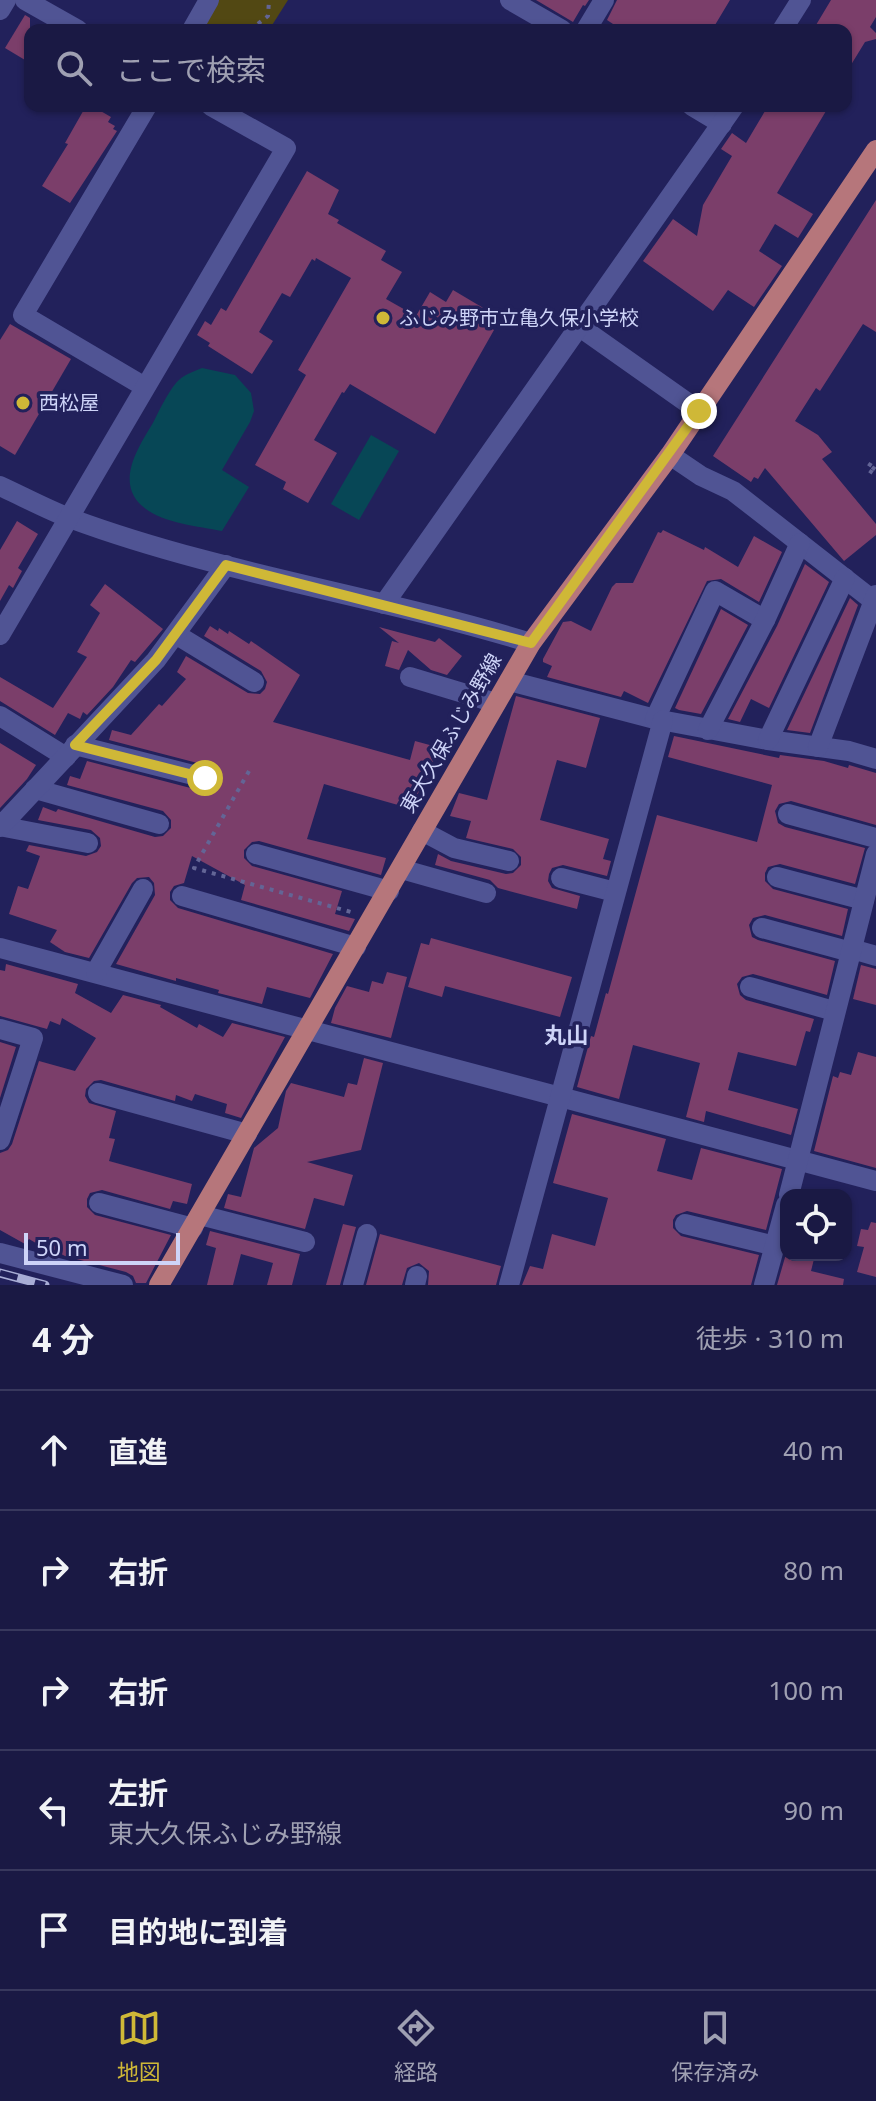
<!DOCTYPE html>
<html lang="ja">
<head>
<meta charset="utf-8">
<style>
	:root { --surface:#1a1944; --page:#27264f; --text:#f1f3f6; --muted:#9fa0b2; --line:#38385d; --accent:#cfb837 }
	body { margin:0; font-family:"Noto Sans","Noto Sans JP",sans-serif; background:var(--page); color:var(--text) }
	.controls { position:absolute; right:24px; bottom:24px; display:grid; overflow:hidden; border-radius:16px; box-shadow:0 2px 6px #0004 }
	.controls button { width:72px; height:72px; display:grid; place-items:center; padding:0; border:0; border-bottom:2px solid var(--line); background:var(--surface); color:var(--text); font:40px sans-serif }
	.scale { position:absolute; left:24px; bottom:20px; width:156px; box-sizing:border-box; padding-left:8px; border:4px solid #ced4f8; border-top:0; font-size:22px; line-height:28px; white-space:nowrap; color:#ced4f8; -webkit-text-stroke:6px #22215b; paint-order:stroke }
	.stop { position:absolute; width:24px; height:24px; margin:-18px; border:6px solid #cfb837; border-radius:50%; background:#fff }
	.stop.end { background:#cfb837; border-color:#fff; box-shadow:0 2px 8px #0008 }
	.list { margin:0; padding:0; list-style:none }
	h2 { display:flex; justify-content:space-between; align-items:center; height:104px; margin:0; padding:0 32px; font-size:34px }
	h2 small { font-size:26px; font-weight:400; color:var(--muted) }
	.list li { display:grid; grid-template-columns:52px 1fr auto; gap:24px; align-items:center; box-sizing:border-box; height:120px; padding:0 32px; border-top:2px solid var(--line) }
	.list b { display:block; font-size:30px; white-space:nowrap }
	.list p { margin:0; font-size:26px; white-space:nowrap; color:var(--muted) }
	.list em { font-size:26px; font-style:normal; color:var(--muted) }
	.icon { flex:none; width:44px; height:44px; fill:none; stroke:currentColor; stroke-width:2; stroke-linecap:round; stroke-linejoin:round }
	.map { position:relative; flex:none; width:876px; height:1285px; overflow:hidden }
	.search { position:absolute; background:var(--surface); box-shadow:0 2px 6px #0004; left:24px; right:24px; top:24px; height:88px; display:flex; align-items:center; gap:20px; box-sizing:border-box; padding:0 28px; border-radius:16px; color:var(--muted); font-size:30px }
	.sheet { height:704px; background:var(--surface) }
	nav { display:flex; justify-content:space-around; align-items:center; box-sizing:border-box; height:112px; border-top:2px solid var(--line); background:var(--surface); font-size:22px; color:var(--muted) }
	nav a { display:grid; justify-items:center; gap:4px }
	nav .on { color:var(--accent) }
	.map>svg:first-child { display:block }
</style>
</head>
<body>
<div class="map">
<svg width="876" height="1285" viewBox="0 0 876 1285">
	<rect width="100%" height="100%" fill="#22215b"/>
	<path fill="#524813" d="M219,0H288L269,30H202Z"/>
	<g fill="#074756">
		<path d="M202,368L235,375L251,393L254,411L250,422L222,470L249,487L222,531C197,526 160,523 141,505C115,480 140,445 154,421C160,409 167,394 176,383C183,375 192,372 202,368Z"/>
		<path d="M371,435L399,451L359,520L331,504Z"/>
	</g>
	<g fill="#7b3e6a">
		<path d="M536,0H589L585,6L583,5L573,22Z"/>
		<path d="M617,0H730L712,30H609L613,24L607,20Z"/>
		<path d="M831,0H876V17L870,27L876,33V39L865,42L846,73V30H813Z"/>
		<path d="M25,15L30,18V63L5,48Z"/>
		<path d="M86,106H92L111,117L108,122L115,126L113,129L117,131L70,203L42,186L68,144L65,143Z"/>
		<path d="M768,106H829L777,193L813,214L798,238L775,224L759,251L782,266L754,307L728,290L713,311L643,261L673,219L697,236L703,205L732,156L721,149L732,133L746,143Z"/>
		<path d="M307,171L339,190L328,214L339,220L337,223L386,251L381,260L402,272L386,299L416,316L430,292L446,302L453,290L485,309L478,321L494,330L435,434L350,384L344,393L342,392L314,440L337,453L308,503L283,489L286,482L255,465L306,375L298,370L351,278L316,258L315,261L312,259L290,297L282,293L259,332L273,341L252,374L208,346L210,343L197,335L205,321L211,325L221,308L226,311Z"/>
		<path d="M876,200V332L863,324L820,391L816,388L795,421L818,435L832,452L822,459L876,524V535L844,561L765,468L758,479L754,477L751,482L713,456Z"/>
		<path d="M10,324L71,359L15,455L0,446V340Z"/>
		<path d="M17,521L38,534L18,568L22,571L13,588L9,585L0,601V550Z"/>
		<path d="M663,530L704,550L705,547L738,567L754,536L782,552L759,602L721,579L707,581L648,703L624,691L621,697L547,677L552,666L543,662V659L563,622L571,621L591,631L612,587L616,583H633L658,532L661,533Z"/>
		<path d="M805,564L829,582L769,708L751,699L740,722L728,719L777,626Z"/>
		<path d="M105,584L163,629L135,662L131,660L113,687L87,715L83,712L80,719L68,713L55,735L0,701V677L53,708L87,657L77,652L100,613L90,605Z"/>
		<path d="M850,598L858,605L810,733L787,730Z"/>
		<path d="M721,609L748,625L701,714L679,710L675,708Z"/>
		<path d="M210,626L218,631L219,628L228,634L229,631L249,644L251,641L300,675L273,722L410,760L415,741L437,747L427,784L423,783L412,806L406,804L405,807L324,784L307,839L386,858L381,875L259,841L252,842L244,850V858L252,866L342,891L335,914L355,919L349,931L241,900L245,885L192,856L184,883L174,886L170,892V900L178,908L333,954L310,998L267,987L262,1004L218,993L219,990L176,978V981L116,964L155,895L154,883L149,877L137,878L132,883L89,958L65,952L50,942L57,930L9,914L18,886L28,889L40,856L26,851L29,845L86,856L97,852L101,846L100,838L91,830L38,820L43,807L56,812L58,809L155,837L163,836L171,828V820L163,811L67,785L70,776L80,779L87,761L202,791L215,786L218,775L209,766L109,740L112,730L131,735L159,704L162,706L186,679L177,672L186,656L248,693L260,694L265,689L267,682L261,671L204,636Z"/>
		<path d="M379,627L435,642L439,638L462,656L447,675L431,670L408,650L399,670L385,666L392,641L399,643Z"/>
		<path d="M516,696L600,718L586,768L557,760L540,820L609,839L603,859L611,861L607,876L563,865L552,868L549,874L548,881L552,888L580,896L577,909L498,888L490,880L435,865L438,854L451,861L506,874L513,873L521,865V857L513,849L466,838L471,821L450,816L459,793L487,800Z"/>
		<path d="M674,736L779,758L780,755L824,761L848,768L849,765L876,773V825L791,801L779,804L775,811L778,823L785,827L865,848L855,884L780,864L768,867L765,873V881L773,889L848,909L842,936L765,915L753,918L749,925L752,937L758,940L835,961L827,995L753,974L742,977L737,984L740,995L746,1000L814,1019L810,1032L806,1031L796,1066L738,1052L728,1090L798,1109L791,1135L706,1111L704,1122L686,1117L700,1063L633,1045L619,1099L577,1087L591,1036L594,1037L606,993L608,994L657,815L757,842L772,785L668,757Z"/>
		<path d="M0,743L36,765L27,779L0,808Z"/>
		<path d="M431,938L572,977L560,1017L445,986L442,997L408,987L421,943L429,945Z"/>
		<path d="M6,964L78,984L75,993L111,1013L123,995L161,1005L160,1007L197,1028L199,1024L223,1037L232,1023L285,1037L241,1118L225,1113L227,1104L195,1094L192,1101L176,1095L175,1101L101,1080L94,1081L86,1089L85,1096L89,1103L116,1111L109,1138L115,1139L109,1161L192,1184L187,1204L173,1201L170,1209L102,1190L90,1193L87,1199V1207L95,1215L171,1235L146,1283H136L133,1276L126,1272L65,1256L52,1249L51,1252L29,1239L25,1244L0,1230V1153L8,1150L12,1144L39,1061L75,1071L96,1038L62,1018L60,1025L50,1021L47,1029L0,1016V970L5,971Z"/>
		<path d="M861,965L876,969V1005L853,999Z"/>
		<path d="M387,972L407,977L391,1038L331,1023L335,1008L347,986L369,992L372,981L383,984Z"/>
		<path d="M0,1042L16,1047L0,1098Z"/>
		<path d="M858,1052L876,1057V1168L814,1151L833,1076L838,1078L840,1072L851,1075Z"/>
		<path d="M364,1058L383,1063L361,1150L307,1162L353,1175L344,1206L314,1198L305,1229L224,1208L228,1194L241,1197L254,1148L278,1128L286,1091L291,1083L344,1097L348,1083L357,1085Z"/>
		<path d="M572,1114L666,1139L657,1171L692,1180L701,1148L782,1169L766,1230L687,1211L676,1215L673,1220V1228L681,1236L759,1255L751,1285H522L530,1266L543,1269L552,1234L595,1246L608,1198L553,1183Z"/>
		<path d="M871,1222L876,1223V1277L857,1272L864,1247L857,1246L861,1229L868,1230Z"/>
		<path d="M343,1224L356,1227L340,1285H326Z"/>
		<path d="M210,1231L300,1254L292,1285H267L273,1263L241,1254L233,1285H207L216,1248L206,1245Z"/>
		<path d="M380,1234L501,1266L496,1285H428L429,1271L419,1263L407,1268L402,1285H366Z"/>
		<path d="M786,1254L814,1259L811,1271L844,1279L843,1285H777Z"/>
	</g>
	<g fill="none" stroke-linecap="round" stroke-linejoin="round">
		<g stroke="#636596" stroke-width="4" stroke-dasharray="4 6" stroke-linecap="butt">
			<path d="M250,30L268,16L269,0"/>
			<path d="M871,463L867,469L876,475"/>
			<path d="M872,467L876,470"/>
			<path d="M249,771L194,868L351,912"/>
		</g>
		<g stroke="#505494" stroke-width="20">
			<path d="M25,0L78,30"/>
			<path d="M510,0L562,30"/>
			<path d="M0,10L6,0"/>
			<path d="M192,30L209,0"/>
			<path d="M586,30L604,0"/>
			<path d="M782,30L801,0"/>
			<path d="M692,106L722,124"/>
			<path d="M580,327L699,411"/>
			<path d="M145,387L23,315L147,106"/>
			<path d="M670,455L701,476L733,491L874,601"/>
			<path d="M0,486C24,497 48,510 72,519C221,574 380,596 531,643"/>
			<path d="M384,604L734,106"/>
			<path d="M0,635L286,148L211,106"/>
			<path d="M177,635L254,682"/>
			<path d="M410,677L496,703"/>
			<path d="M509,681L655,719L768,740L849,751L876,759"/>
			<path d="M0,716L66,757"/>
			<path d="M655,719L715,591L765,620"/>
			<path d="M708,730L765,620L800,543"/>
			<path d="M768,740L845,578"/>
			<path d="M75,745L205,778"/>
			<path d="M818,747L876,595"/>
			<path d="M35,789L159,824"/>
			<path d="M788,814L876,838"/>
			<path d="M0,826L88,843"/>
			<path d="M0,827L156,660L226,565"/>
			<path d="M422,831L454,848L509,861"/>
			<path d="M256,854L389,891"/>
			<path d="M401,869L486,893"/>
			<path d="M777,877L864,900"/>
			<path d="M561,878L615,892"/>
			<path d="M182,896L356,947"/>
			<path d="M762,928L851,952"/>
			<path d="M0,948L876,1181"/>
			<path d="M852,949L876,956"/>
			<path d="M96,972L143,889"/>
			<path d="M750,987L834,1011"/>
			<path d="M0,1029L33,1038L0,1140"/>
			<path d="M98,1093L247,1134"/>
			<path d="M789,1195L876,854"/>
			<path d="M99,1203L193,1228"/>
			<path d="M200,1215L305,1242"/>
			<path d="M685,1224L775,1246"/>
			<path d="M0,1253L123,1285"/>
			<path d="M353,1285L367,1234"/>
			<path d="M415,1285L417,1276"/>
			<path d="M509,1285L663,720"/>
			<path d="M764,1285L786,1205"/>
		</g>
		<path stroke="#b6767b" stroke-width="20" d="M159,1285L531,643L670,455L876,150"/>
		<defs>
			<path id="rail" d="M0,1273L45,1285"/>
		</defs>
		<use href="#rail" stroke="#a8add5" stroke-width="9"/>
		<use href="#rail" stroke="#22215b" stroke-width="6" stroke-dasharray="18" stroke-linecap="butt"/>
	</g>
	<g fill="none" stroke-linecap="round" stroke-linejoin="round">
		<path stroke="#cfb837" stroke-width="10" d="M205,778L75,745L156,660L226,565L531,643L699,411"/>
	</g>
	<g fill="#cfb837" stroke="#22215b" stroke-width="3">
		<circle cx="383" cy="318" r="8"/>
		<circle cx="23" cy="403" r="8"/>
	</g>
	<g text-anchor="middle" stroke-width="7" stroke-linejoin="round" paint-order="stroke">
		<g font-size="20" fill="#ced4f8" stroke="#22215b" text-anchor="start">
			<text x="399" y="325">ふじみ野市立亀久保小学校</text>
			<text x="39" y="410">西松屋</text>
		</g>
		<g font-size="20" fill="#ced4f8" stroke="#22215b">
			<text transform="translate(451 733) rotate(-60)" y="7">東大久保ふじみ野線</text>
		</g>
		<g font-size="22" font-weight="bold" fill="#ced4f8" stroke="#22215b">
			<text x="566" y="1043">丸山</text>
		</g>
	</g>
</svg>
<div class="controls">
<button><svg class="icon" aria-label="locate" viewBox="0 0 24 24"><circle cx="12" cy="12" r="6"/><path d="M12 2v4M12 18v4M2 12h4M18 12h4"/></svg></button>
</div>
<div class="scale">50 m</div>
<div class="stop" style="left:205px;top:778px"></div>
<div class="stop end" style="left:699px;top:411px"></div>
<div class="search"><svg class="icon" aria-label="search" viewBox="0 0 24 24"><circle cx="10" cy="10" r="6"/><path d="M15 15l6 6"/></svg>ここで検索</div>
</div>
<section class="sheet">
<h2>4 分<small>徒歩 · 310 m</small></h2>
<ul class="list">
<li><svg class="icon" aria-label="ahead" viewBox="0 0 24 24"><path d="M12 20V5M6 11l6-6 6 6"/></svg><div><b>直進</b></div><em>40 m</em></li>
<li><svg class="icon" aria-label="right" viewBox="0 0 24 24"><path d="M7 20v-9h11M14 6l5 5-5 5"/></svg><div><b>右折</b></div><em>80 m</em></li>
<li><svg class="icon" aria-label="right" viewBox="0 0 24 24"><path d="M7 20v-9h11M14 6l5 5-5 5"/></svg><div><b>右折</b></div><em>100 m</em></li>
<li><svg class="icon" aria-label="left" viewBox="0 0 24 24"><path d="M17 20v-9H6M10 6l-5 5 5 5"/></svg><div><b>左折</b><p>東大久保ふじみ野線</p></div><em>90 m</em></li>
<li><svg class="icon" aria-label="arrive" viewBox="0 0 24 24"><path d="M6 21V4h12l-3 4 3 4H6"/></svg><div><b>目的地に到着</b></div></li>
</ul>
</section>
<nav>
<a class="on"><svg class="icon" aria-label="map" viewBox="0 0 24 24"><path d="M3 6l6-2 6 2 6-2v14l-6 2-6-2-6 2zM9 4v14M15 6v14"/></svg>地図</a>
<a><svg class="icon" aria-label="directions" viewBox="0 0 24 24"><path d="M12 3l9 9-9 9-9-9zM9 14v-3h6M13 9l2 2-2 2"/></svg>経路</a>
<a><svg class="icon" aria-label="saved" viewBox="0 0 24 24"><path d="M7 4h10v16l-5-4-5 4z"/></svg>保存済み</a>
</nav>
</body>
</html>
